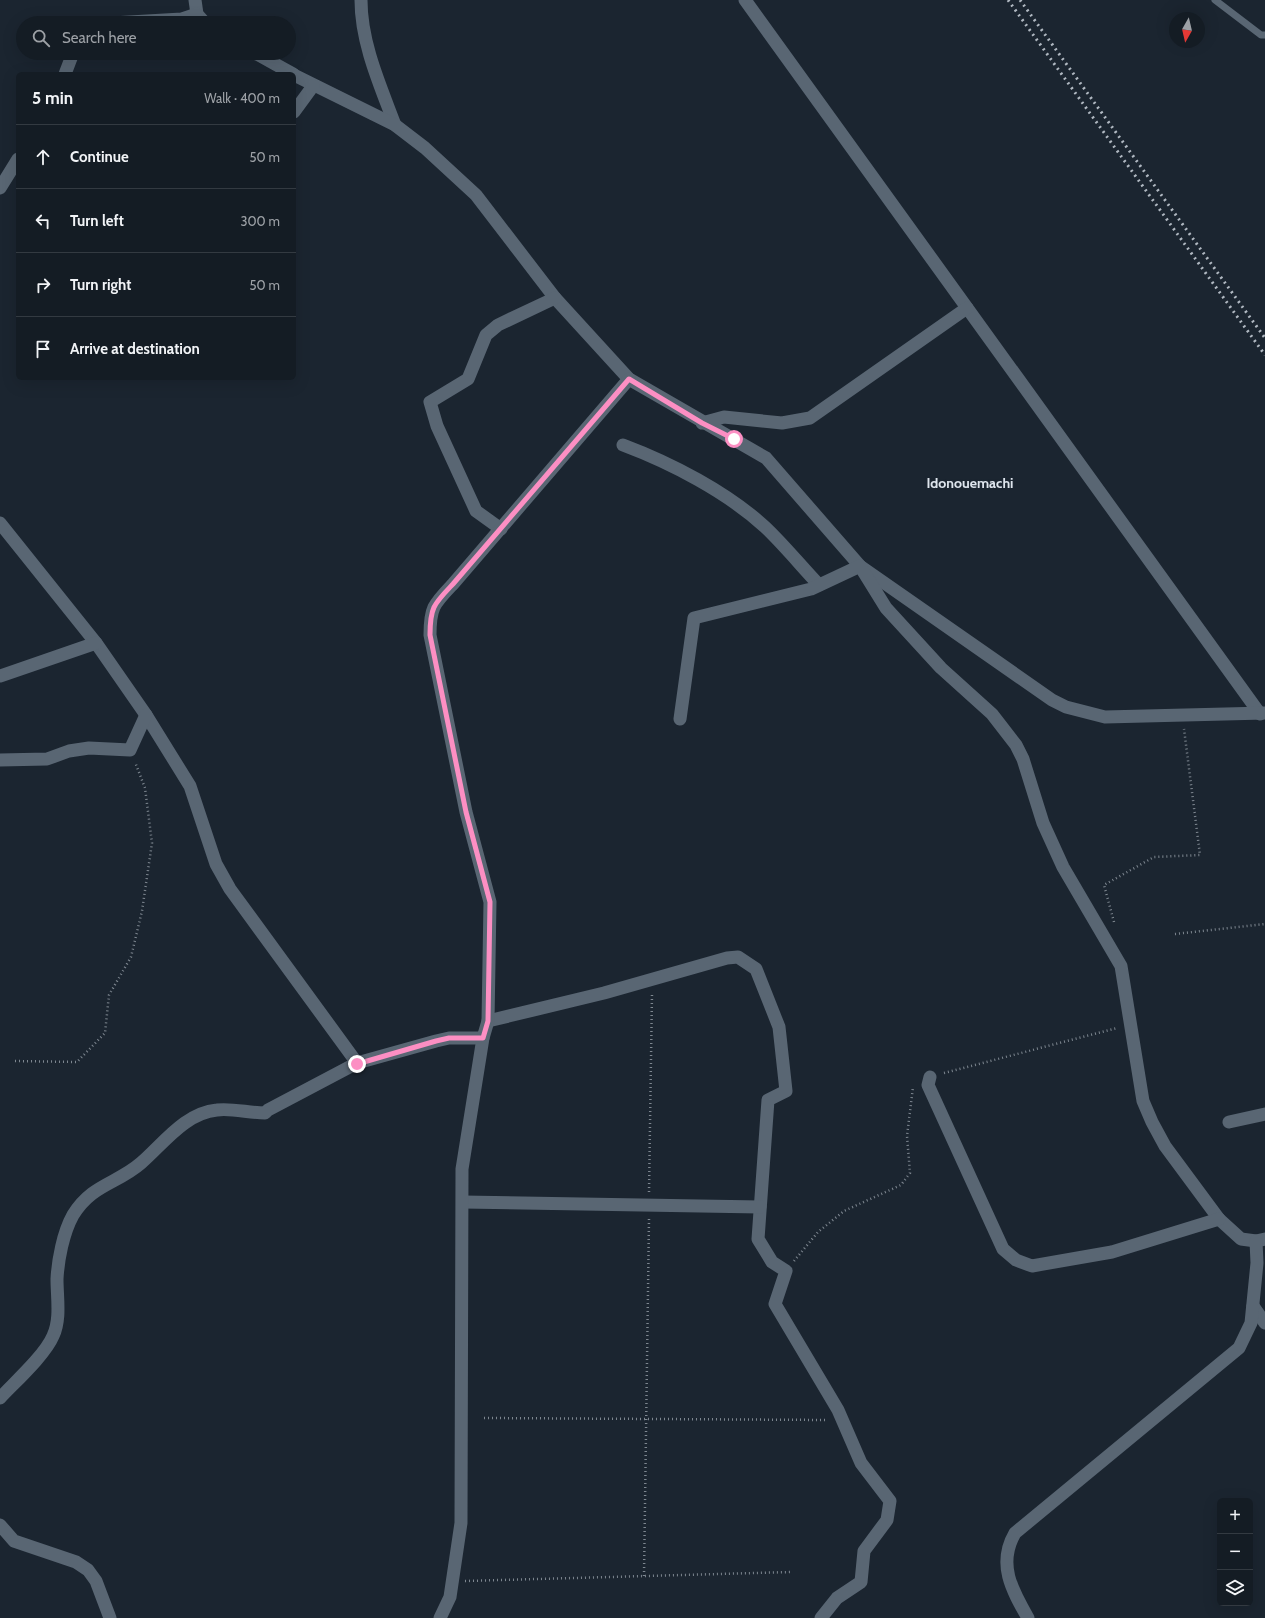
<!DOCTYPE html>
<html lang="en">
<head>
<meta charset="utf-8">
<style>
	:root { --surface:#141c24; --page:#212931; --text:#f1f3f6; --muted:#9da1a6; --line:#333a41 }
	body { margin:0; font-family:Cabin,sans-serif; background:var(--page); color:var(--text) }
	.controls { position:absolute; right:12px; bottom:12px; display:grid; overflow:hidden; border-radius:6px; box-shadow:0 4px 16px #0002 }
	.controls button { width:36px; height:36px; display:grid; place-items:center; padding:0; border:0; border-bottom:1px solid var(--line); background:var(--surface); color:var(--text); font:20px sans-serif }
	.compass { position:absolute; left:1169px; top:12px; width:36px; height:36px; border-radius:50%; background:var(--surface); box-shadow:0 4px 16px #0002; rotate:188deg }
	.stop { position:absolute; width:12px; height:12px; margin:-9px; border:3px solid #fc8fc3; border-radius:50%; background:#fff }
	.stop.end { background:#fc8fc3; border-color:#fff; box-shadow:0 1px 4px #0008 }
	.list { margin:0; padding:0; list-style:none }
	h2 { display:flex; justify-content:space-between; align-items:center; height:52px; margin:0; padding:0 16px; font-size:17px }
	h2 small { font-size:13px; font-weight:400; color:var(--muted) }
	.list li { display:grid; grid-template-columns:26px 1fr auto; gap:12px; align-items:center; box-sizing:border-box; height:64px; padding:0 16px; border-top:1px solid var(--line) }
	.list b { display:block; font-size:15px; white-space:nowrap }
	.list em { font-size:13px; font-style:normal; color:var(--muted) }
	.icon { flex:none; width:22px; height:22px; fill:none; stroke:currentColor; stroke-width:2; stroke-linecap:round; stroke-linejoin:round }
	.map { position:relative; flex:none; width:1265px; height:1618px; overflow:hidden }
	.search { position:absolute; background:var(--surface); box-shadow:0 4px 16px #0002; left:16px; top:16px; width:280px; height:44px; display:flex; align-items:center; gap:10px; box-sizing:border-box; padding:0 14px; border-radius:22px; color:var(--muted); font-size:15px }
	.panel { position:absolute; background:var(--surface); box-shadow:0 4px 16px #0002; left:16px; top:72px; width:280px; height:308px; border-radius:6px }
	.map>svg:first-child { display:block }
</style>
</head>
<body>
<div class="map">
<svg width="1265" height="1618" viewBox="0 0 1265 1618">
	<rect width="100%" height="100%" fill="#1b2530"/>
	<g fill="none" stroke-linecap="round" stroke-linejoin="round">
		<g stroke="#7e8790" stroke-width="2.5" stroke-dasharray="1 3" stroke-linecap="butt">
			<path d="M1114,922L1104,885L1154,857L1200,855L1184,729"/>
			<path d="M1175,934L1265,924"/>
			<path d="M15,1061L77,1062L105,1033L109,995L131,957L142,911L152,843L145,788L135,762"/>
			<path d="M944,1073L1117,1028"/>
			<path d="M649,1192L652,993"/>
			<path d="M794,1261L818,1232L844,1211L901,1185L910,1173L907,1136L913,1087"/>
			<path d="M484,1418L828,1420"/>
			<path d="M644,1576L649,1219"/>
			<path d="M465,1581L791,1572"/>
		</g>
		<path stroke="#596673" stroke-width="7" d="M1215,0L1261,35H1265"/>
		<g stroke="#596673" stroke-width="13">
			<path d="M195,0L197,14L205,23"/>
			<path d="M361,0C361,43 380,85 395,125"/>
			<path d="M745,0L1260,714"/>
			<path d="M112,23L182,19L197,14"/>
			<path d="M255,53L293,74"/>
			<path d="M65,74L73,53"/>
			<path d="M294,75L395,125L425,148L476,195L555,298L629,379L766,458L860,566L1052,700L1066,707L1105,717L1265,713"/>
			<path d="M294,112L313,86"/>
			<path d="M0,188L18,159"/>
			<path d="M702,423L724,417L782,423L810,418L967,308"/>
			<path d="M623,445C671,463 727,492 765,527C784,545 801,566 819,585"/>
			<path d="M0,523L96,643L146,715L190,786L216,864L230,889L357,1063"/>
			<path d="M501,529L476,511L437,426L430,402L468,379L486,335L498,325L555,298"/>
			<path d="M0,676L96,643"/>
			<path d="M680,719L694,618L811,589L860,566L886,608L941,668L992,714L1016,745L1023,759L1043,823L1063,867L1121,966L1143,1101L1152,1122L1165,1146L1219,1219L1241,1239L1256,1241L1265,1239"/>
			<path d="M0,760L47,759L69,751L89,748L130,750L146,715"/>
			<path d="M488,1021L604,993L727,958L738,957L756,969L779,1027L786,1091L768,1100L758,1239L772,1262L786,1271L775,1304L838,1410L861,1463L890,1501L887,1520L864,1551L861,1582L837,1598L821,1618"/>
			<path d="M930,1077L928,1085L1003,1249L1016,1260L1032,1266L1112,1252L1219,1219"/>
			<path d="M1229,1122L1265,1114"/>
			<path d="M463,1202L760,1207"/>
			<path d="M1253,1306L1265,1323"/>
			<path d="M0,1398C15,1382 45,1355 53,1336C61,1319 57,1298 57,1279C58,1260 63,1233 73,1215C92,1184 117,1184 141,1163C164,1143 185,1113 217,1110C232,1108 249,1113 265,1113L268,1110L357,1063L436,1041L449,1038H483"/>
			<path d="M0,1525L14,1541L76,1562L88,1570L96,1581L110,1618"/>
			<path d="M440,1618L450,1597L461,1523L462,1169L483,1038L488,1021L490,902L466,812L430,635C430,607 434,604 453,584L629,379"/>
			<path d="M1028,1618C1012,1590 997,1564 1015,1533L1239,1348L1251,1323L1257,1263L1256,1241"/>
		</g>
		<g stroke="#b0b8c1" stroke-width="3" stroke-dasharray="2 4" stroke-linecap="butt">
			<path d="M1008,0L1265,355"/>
			<path d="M1020,0L1265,338"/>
		</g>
	</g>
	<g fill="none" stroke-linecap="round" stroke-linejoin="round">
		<path stroke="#fc8fc3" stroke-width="5" d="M357,1064L436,1041L449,1038H483L488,1021L490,902L466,812L430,635C430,607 434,604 453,584L629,379L702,423L734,439"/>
	</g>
	<g text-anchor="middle" stroke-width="4" stroke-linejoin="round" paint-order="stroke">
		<g font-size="14" font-weight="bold" fill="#dee5ed" stroke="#1b2530">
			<text x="970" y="488">Idonouemachi</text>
		</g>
	</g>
</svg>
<div class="controls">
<button>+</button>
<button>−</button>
<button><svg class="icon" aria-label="layers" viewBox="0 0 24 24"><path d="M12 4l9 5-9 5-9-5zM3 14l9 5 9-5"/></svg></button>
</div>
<svg class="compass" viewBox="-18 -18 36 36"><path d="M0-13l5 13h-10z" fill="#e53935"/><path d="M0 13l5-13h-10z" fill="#9da1a6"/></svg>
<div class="stop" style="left:734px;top:439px"></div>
<div class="stop end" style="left:357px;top:1064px"></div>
<div class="search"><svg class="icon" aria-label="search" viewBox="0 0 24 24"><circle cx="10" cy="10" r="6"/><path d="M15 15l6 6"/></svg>Search here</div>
<section class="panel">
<h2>5 min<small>Walk · 400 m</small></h2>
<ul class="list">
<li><svg class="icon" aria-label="ahead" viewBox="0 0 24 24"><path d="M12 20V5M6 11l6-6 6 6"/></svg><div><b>Continue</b></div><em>50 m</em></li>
<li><svg class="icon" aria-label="left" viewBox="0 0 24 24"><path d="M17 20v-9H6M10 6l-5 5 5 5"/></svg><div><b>Turn left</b></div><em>300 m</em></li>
<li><svg class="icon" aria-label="right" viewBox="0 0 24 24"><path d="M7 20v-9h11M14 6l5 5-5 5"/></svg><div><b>Turn right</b></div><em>50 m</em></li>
<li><svg class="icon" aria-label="arrive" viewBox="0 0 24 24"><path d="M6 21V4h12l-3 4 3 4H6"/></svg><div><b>Arrive at destination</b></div></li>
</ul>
</section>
</div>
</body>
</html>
